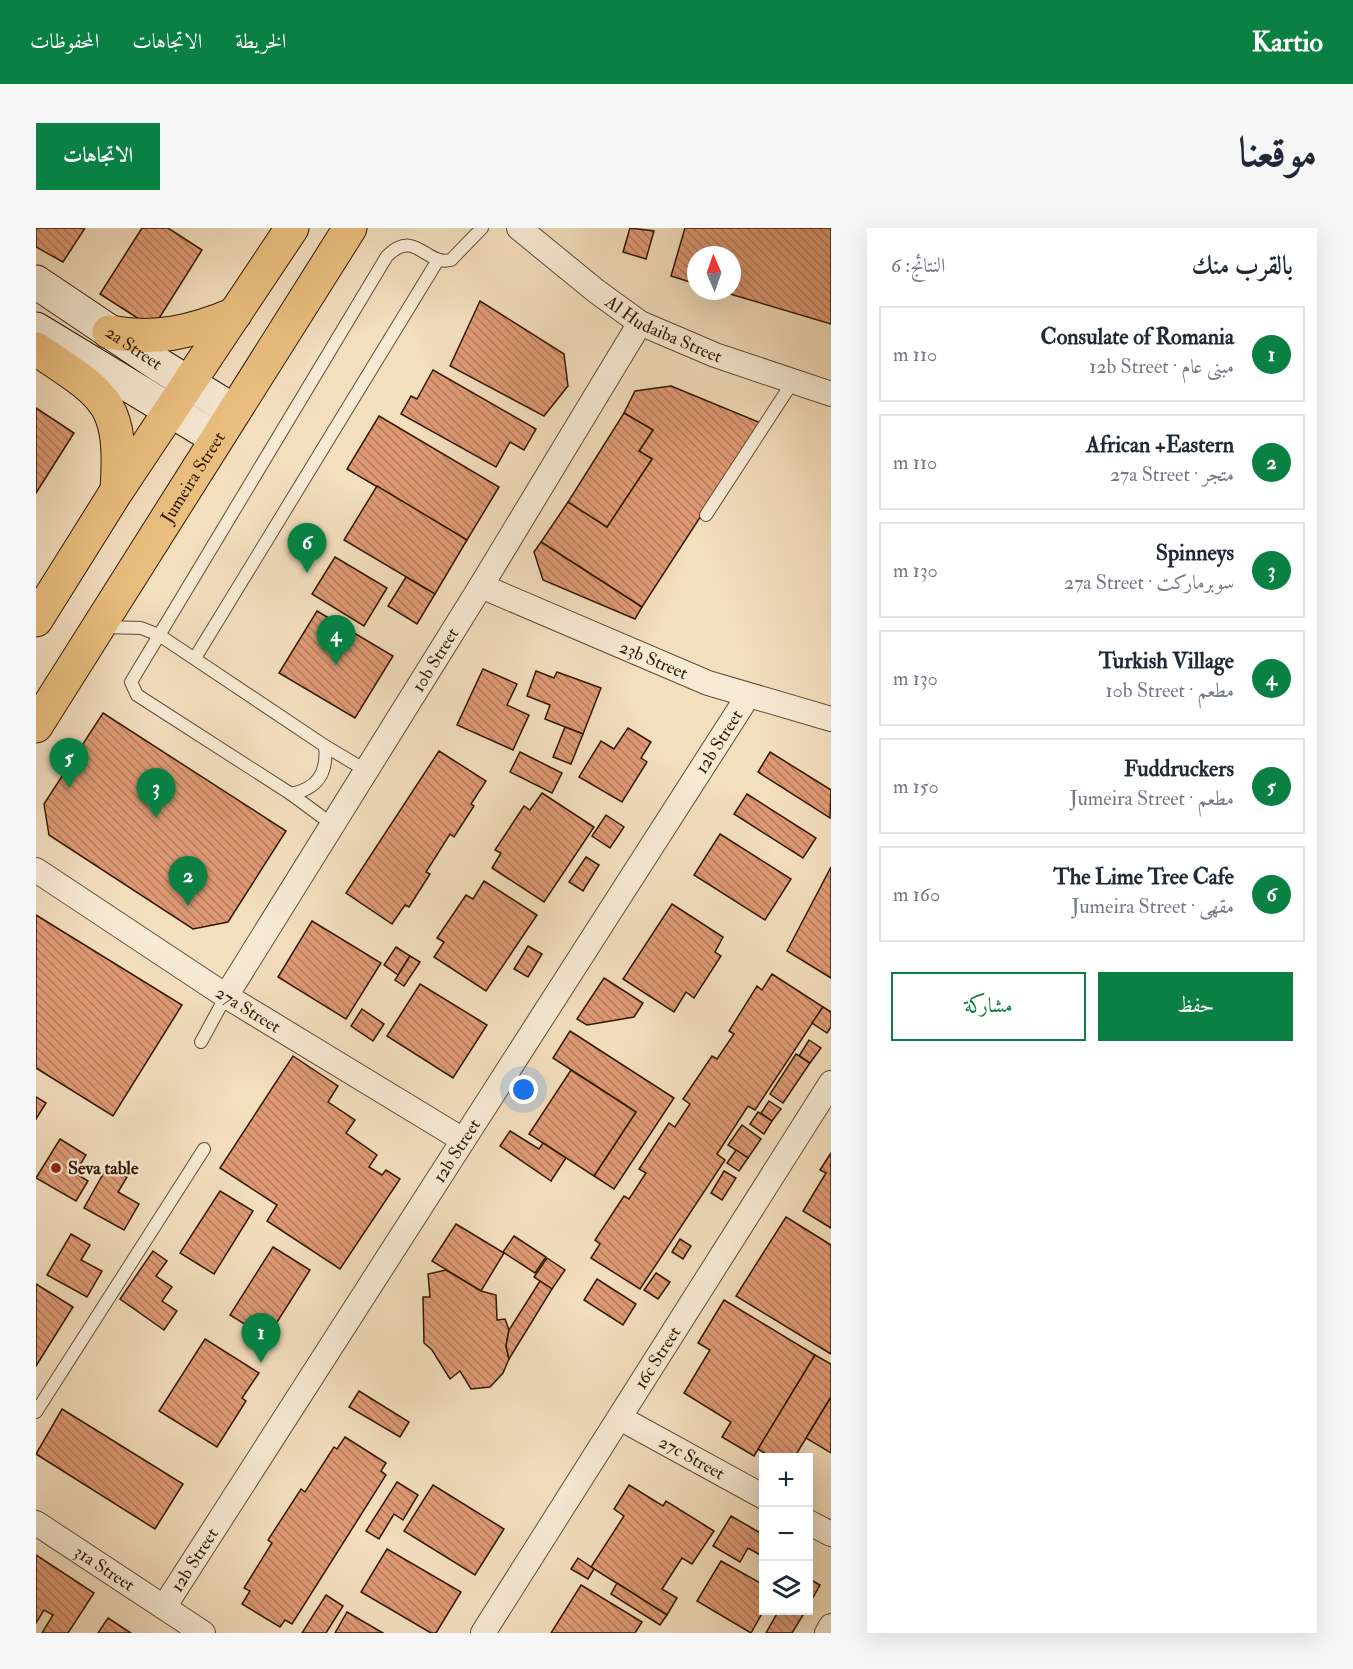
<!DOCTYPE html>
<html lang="ar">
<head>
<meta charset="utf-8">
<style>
	:root { --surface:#fff; --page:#f6f6f7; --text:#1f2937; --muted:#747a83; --line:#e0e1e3; --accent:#0b8043 }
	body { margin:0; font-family:"IM FELL Double Pica",Amiri,serif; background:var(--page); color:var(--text); direction:rtl }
	.controls { position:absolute; right:18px; bottom:18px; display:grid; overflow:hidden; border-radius:0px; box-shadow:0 6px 24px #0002 }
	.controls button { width:54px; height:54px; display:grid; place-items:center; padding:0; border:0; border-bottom:2px solid var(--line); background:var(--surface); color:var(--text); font:30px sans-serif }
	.compass { position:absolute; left:651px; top:18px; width:54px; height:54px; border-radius:50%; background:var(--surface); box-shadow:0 6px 24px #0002; rotate:358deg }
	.you { position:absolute; left:488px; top:862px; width:21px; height:21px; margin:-15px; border:4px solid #fff; border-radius:50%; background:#1a73e8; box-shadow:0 0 0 9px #1a73e833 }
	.badge { display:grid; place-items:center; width:39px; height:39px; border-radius:50%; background:var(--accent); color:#fff; font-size:20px; font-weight:700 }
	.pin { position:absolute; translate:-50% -50px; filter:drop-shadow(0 2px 3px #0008) }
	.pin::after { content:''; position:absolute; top:32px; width:21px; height:18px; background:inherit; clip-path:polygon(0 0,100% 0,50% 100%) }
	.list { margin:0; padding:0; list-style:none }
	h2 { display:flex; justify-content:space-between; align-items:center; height:78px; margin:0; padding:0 24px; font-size:26px }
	h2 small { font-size:20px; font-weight:400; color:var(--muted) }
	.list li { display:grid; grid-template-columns:39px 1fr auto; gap:18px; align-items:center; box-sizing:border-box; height:96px; margin:0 12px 12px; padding:0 12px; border:2px solid var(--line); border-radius:0px }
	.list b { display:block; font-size:22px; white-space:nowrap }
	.list p { margin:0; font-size:20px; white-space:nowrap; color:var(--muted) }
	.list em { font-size:20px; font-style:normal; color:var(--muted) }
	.actions { display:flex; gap:12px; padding:18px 24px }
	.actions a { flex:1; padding:14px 0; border:2px solid var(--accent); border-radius:0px; text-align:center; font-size:21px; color:var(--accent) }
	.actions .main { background:var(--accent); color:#fff }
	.icon { flex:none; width:33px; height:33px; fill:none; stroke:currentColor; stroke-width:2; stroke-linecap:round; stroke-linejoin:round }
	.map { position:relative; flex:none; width:795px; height:1405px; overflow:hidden; direction:ltr; border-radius:0px }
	header { display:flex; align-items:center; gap:36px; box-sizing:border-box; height:84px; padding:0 30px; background:var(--accent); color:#fff }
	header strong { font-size:28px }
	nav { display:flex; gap:33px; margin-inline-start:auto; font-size:21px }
	.intro { display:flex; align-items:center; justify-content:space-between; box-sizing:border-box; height:144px; padding:0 36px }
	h1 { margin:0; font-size:42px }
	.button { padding:15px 27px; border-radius:0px; background:var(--accent); color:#fff; font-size:21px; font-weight:700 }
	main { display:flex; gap:36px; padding:0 36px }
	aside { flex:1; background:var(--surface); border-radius:0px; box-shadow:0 6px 24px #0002 }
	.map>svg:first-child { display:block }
</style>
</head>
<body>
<header>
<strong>Kartio</strong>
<nav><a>الخريطة</a><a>الاتجاهات</a><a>المحفوظات</a></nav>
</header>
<div class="intro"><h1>موقعنا</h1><a class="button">الاتجاهات</a></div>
<main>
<aside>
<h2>بالقرب منك<small>النتائج: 6</small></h2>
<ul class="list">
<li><span class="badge">1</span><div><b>Consulate of Romania</b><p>مبنى عام · 12b Street</p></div><em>110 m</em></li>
<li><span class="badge">2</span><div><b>African +Eastern</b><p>متجر · 27a Street</p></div><em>110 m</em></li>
<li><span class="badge">3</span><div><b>Spinneys</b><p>سوبرماركت · 27a Street</p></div><em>130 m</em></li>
<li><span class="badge">4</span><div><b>Turkish Village</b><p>مطعم · 10b Street</p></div><em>130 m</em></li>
<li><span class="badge">5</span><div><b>Fuddruckers</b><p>مطعم · Jumeira Street</p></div><em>150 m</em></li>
<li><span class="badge">6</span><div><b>The Lime Tree Cafe</b><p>مقهى · Jumeira Street</p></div><em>160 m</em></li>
</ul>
<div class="actions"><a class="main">حفظ</a><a>مشاركة</a></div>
</aside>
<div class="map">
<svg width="795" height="1405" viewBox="0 0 795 1405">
	<defs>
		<pattern id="building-back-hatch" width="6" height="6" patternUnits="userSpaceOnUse" patternTransform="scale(1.5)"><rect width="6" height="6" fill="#df9a75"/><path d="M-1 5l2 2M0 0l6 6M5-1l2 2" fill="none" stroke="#b57d5e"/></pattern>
	</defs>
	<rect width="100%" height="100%" fill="#f3debe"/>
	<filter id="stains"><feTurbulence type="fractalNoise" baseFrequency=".00333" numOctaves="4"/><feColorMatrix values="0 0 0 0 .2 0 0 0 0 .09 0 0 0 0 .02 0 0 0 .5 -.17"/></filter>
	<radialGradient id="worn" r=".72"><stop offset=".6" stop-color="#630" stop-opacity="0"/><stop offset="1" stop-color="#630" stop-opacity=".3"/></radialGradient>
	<g fill="url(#building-back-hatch)" stroke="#331800" stroke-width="1.5">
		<path d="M0,0H49L27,34L0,19Z"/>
		<path d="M106,0H132L166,22L117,100L64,66Z"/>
		<path d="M594,0L618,3L610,31L587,24Z"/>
		<path d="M649,0H795V96L684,63H696V27H660V56L635,48Z"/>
		<path d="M444,73L528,126L532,158L508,188L414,138Z"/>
		<path d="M397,142L500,201L488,222L474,214L460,239L365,186L375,168L381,171Z"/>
		<path d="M635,158L725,195L606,379L505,314L532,274L571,299L616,231L603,223L617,202L588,185L599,163Z"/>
		<path d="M0,180L38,205L0,265Z"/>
		<path d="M588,185L617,202L603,223L616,231L571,299L532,274Z"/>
		<path d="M343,188L463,259L431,312L311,241Z"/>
		<path d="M341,258L431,312L399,366L308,312Z"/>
		<path d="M505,314L606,379L599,391L507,352L498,324Z"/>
		<path d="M299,329L351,360L328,398L276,366Z"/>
		<path d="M370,349L399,366L381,396L352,378Z"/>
		<path d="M281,383L357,428L319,490L243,445Z"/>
		<path d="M447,441L481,456L471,477L493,487L477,522L421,497Z"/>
		<path d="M500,443L518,450L521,444L565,460L547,506L509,491L514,477L491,468Z"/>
		<path d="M67,485L250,603L192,694L157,701L13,607L8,576Z"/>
		<path d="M529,499L547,506L535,536L517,529Z"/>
		<path d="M592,500L615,514L605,530L611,534L586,574L543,549L565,513L578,521Z"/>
		<path d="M403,523L450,553L435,576L438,578L418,609L414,606L390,644L394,646L373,679L369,677L356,696L310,665Z"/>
		<path d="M484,524L526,545L516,565L474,544Z"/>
		<path d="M734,524L795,562L794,590L722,544Z"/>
		<path d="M506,565L558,599L508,674L456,640L465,625L459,622L488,578L494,582Z"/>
		<path d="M711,566L780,610L767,630L698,586Z"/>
		<path d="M570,587L588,599L574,620L556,608Z"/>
		<path d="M684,606L755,651L729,692L658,647Z"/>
		<path d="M550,629L563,637L547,663L533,654Z"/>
		<path d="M795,639V750L751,723Z"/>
		<path d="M448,653L501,687L450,763L398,729L408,714L401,710L430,667L437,671Z"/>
		<path d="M636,676L687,709L679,724L685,728L658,770L650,764L638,784L587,751Z"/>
		<path d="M0,687L146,777L77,888L0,840Z"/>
		<path d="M276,693L345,735L310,791L242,749Z"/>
		<path d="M492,718L506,726L492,749L478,741Z"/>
		<path d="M360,719L374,728L362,747L348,737Z"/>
		<path d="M374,728L384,734L368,758L359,752Z"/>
		<path d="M736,746L787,779L719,882L712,878L681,926L689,932L604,1061L555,1030L564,1016L559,1012L588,968L593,971L610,945L603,941L633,895L639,899L654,876L647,871L676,828L681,831L698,806L693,803L721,758L726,762Z"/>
		<path d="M568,750L607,775L598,789L551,797L541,791Z"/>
		<path d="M384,756L451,797L417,850L351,808Z"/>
		<path d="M787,779L795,784V799L791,805L776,795Z"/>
		<path d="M326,781L348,796L337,813L315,798Z"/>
		<path d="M534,803L638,870L578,961L558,948L600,884L517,830Z"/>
		<path d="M773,812L785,820L774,835L763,828Z"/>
		<path d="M760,826L774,835L747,875L734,866Z"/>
		<path d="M257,828L302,858L292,874L319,892L310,905L341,927L333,939L346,947L350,942L364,951L304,1041L231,993L241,977L184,940Z"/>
		<path d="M535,842L600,884L558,948L493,906Z"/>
		<path d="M0,869L10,875L0,891Z"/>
		<path d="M733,873L745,881L736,893L725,885Z"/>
		<path d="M722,884L736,893L728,906L714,896Z"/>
		<path d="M706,897L725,911L712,930L692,917Z"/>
		<path d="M474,903L503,921L507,915L530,930L515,953L464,918Z"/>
		<path d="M24,911L50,927L39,945L52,953L40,973L0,950Z"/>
		<path d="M700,922L712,930L703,943L691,935Z"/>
		<path d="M795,925V1000L767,983L790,945L784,942Z"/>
		<path d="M71,939L91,949L82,964L103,976L88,1002L48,980Z"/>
		<path d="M688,943L700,950L686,972L675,965Z"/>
		<path d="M184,963L217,983L178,1046L144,1025Z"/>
		<path d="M750,989L795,1017V1126L700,1068Z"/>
		<path d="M420,996L468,1025L445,1063L396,1033Z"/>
		<path d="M35,1006L54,1017L45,1032L66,1043L51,1069L11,1047Z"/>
		<path d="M478,1008L510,1029L499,1045L467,1024Z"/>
		<path d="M644,1011L655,1018L647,1031L636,1024Z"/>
		<path d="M237,1019L274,1042L231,1110L194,1087Z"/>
		<path d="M117,1023L131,1033L120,1048L136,1059L126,1073L141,1083L128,1102L84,1071Z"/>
		<path d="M511,1030L529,1042L516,1061L498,1049Z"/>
		<path d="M410,1042L445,1063L460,1067L461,1092L469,1091L473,1102L470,1118L473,1131L467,1145L454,1159L435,1161L424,1143L414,1151L396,1122L388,1115L387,1069H394L392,1046Z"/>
		<path d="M620,1045L634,1054L622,1071L608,1062Z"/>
		<path d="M561,1051L600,1076L587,1097L548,1072Z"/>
		<path d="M504,1053L516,1061L473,1131L470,1118L473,1102Z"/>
		<path d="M0,1056L37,1079L0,1138Z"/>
		<path d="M688,1072L779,1127L718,1228L686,1209L695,1194L648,1165L674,1122L662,1115Z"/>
		<path d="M169,1111L223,1145L206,1170L210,1173L181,1219L123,1183Z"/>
		<path d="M779,1127L795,1136V1169L758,1230H736L722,1221Z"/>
		<path d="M323,1163L373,1194L364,1209L313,1179Z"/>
		<path d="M795,1169V1225L770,1210Z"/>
		<path d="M26,1181L147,1256L119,1301L0,1226Z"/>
		<path d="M309,1209L350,1235L345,1243L350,1247L256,1396L249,1392L244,1399L206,1376L214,1363L208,1360L236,1315L232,1312L265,1261L269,1264L298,1219L301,1221Z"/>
		<path d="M361,1254L382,1267L367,1292L358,1286L343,1311L330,1303Z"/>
		<path d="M397,1257L468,1301L439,1347L368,1303Z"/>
		<path d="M593,1257L627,1278L630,1273L678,1303L656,1336L646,1330L626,1361L641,1370L631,1387L555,1339L588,1288L578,1281Z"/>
		<path d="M695,1288L728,1307L726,1328L712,1320L704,1334L677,1318Z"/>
		<path d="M351,1321L425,1364L400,1405H395L325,1364Z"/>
		<path d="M0,1327L58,1365L32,1405H6L17,1387L8,1382L0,1395Z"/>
		<path d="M542,1330L558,1341L552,1351L535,1341Z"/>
		<path d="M685,1333L728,1357V1382L715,1405L661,1373Z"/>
		<path d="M772,1350L784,1357L772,1378Z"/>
		<path d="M581,1355L631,1387L624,1397L575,1366Z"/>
		<path d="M545,1357L606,1394L599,1405H515Z"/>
		<path d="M290,1367L307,1378L290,1405H266Z"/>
		<path d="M743,1382H770L756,1405H730Z"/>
		<path d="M311,1384L347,1405H299Z"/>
		<path d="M72,1390L95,1405H62Z"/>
	</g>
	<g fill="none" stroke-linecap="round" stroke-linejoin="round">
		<defs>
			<g id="lane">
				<path d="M670,287L756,155"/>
				<path d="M67,399L105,400L123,407L289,518L331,543"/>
				<path d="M159,430L402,32"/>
				<path d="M255,566C281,561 292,545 289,518"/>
				<path d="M297,597L255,566L101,467L95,454L351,28C380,0 389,38 415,32L446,0"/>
				<path d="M165,814L190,768"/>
				<path d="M0,1184L168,921"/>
			</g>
			<g id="street">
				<path id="s1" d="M483,0L560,63L604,95L679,127L795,166"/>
				<path id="s2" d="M445,358L672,455L795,491"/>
				<path id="s3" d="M0,642L190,768L427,912"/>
				<path id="s4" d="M190,768L445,358L604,95"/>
				<path id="s5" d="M584,1190L728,1269"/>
				<path d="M772,1294L795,1306"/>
				<path id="s6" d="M0,1295L167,1405"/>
				<path id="s7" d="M128,1379L712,468"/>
				<path id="s8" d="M447,1405L795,855"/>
				<path d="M791,1405L795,1398"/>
			</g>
			<g id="secondary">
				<path id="s9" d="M0,54L125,138L198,183"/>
				<path d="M0,101L180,210"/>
			</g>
			<g id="primary">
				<path d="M73,104C119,113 156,104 199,86"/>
				<path d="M0,121C70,168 87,173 81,262"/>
				<path d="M0,392L80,264L256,0"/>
				<path id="s10" d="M0,498L314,0"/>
			</g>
		</defs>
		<use href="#lane" stroke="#634a30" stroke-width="14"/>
		<use href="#street" stroke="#634a30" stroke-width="26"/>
		<use href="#secondary" stroke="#331800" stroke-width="35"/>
		<use href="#primary" stroke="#331800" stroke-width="35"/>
		<use href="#lane" stroke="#f7ead5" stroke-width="12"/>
		<use href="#street" stroke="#f7ead5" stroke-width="24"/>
		<use href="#secondary" stroke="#f7ead5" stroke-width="33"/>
		<use href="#primary" stroke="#eabf7f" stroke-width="33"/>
	</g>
	<circle fill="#8f2418" stroke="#f7ead5" stroke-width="2" cx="20" cy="940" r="6"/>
	<g text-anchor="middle" stroke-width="4.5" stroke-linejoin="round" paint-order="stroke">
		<g font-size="18" fill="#331800" stroke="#f7ead5">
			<text dy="6" stroke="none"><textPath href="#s1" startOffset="178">Al Hudaiba Street</textPath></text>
			<text dy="6" stroke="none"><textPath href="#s9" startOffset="118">2a Street</textPath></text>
			<text dy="6" stroke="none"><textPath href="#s10" startOffset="294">Jumeira Street</textPath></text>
			<text dy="6" stroke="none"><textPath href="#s2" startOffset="188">23b Street</textPath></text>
			<text dy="6" stroke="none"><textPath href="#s4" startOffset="396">10b Street</textPath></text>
			<text dy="6" stroke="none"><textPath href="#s7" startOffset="1028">12b Street</textPath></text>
			<text dy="6" stroke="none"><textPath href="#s3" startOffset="254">27a Street</textPath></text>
			<text dy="6" stroke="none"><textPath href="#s7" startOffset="542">12b Street</textPath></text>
			<text dy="6" stroke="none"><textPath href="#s8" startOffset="326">16c Street</textPath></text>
			<text dy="6" stroke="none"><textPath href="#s5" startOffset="82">27c Street</textPath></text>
			<text dy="6" stroke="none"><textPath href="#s7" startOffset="56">12b Street</textPath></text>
			<text dy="6" stroke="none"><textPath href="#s6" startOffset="82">31a Street</textPath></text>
		</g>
		<g font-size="18" font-weight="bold" fill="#331800" stroke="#f7ead5" text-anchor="start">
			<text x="32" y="946">Seva table</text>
		</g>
	</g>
	<rect width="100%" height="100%" filter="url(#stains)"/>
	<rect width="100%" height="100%" fill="url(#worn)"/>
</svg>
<div class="controls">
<button>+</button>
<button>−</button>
<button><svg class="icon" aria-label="layers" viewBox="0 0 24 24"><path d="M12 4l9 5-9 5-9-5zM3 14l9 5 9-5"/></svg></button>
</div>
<svg class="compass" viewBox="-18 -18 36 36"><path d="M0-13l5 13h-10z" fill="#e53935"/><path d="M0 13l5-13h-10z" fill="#747a83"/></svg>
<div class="you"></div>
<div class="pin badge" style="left:225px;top:1135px">1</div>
<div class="pin badge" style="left:152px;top:678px">2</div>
<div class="pin badge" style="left:120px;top:590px">3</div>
<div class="pin badge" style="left:300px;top:437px">4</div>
<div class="pin badge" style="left:33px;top:560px">5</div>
<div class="pin badge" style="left:271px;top:345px">6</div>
</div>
</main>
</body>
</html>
